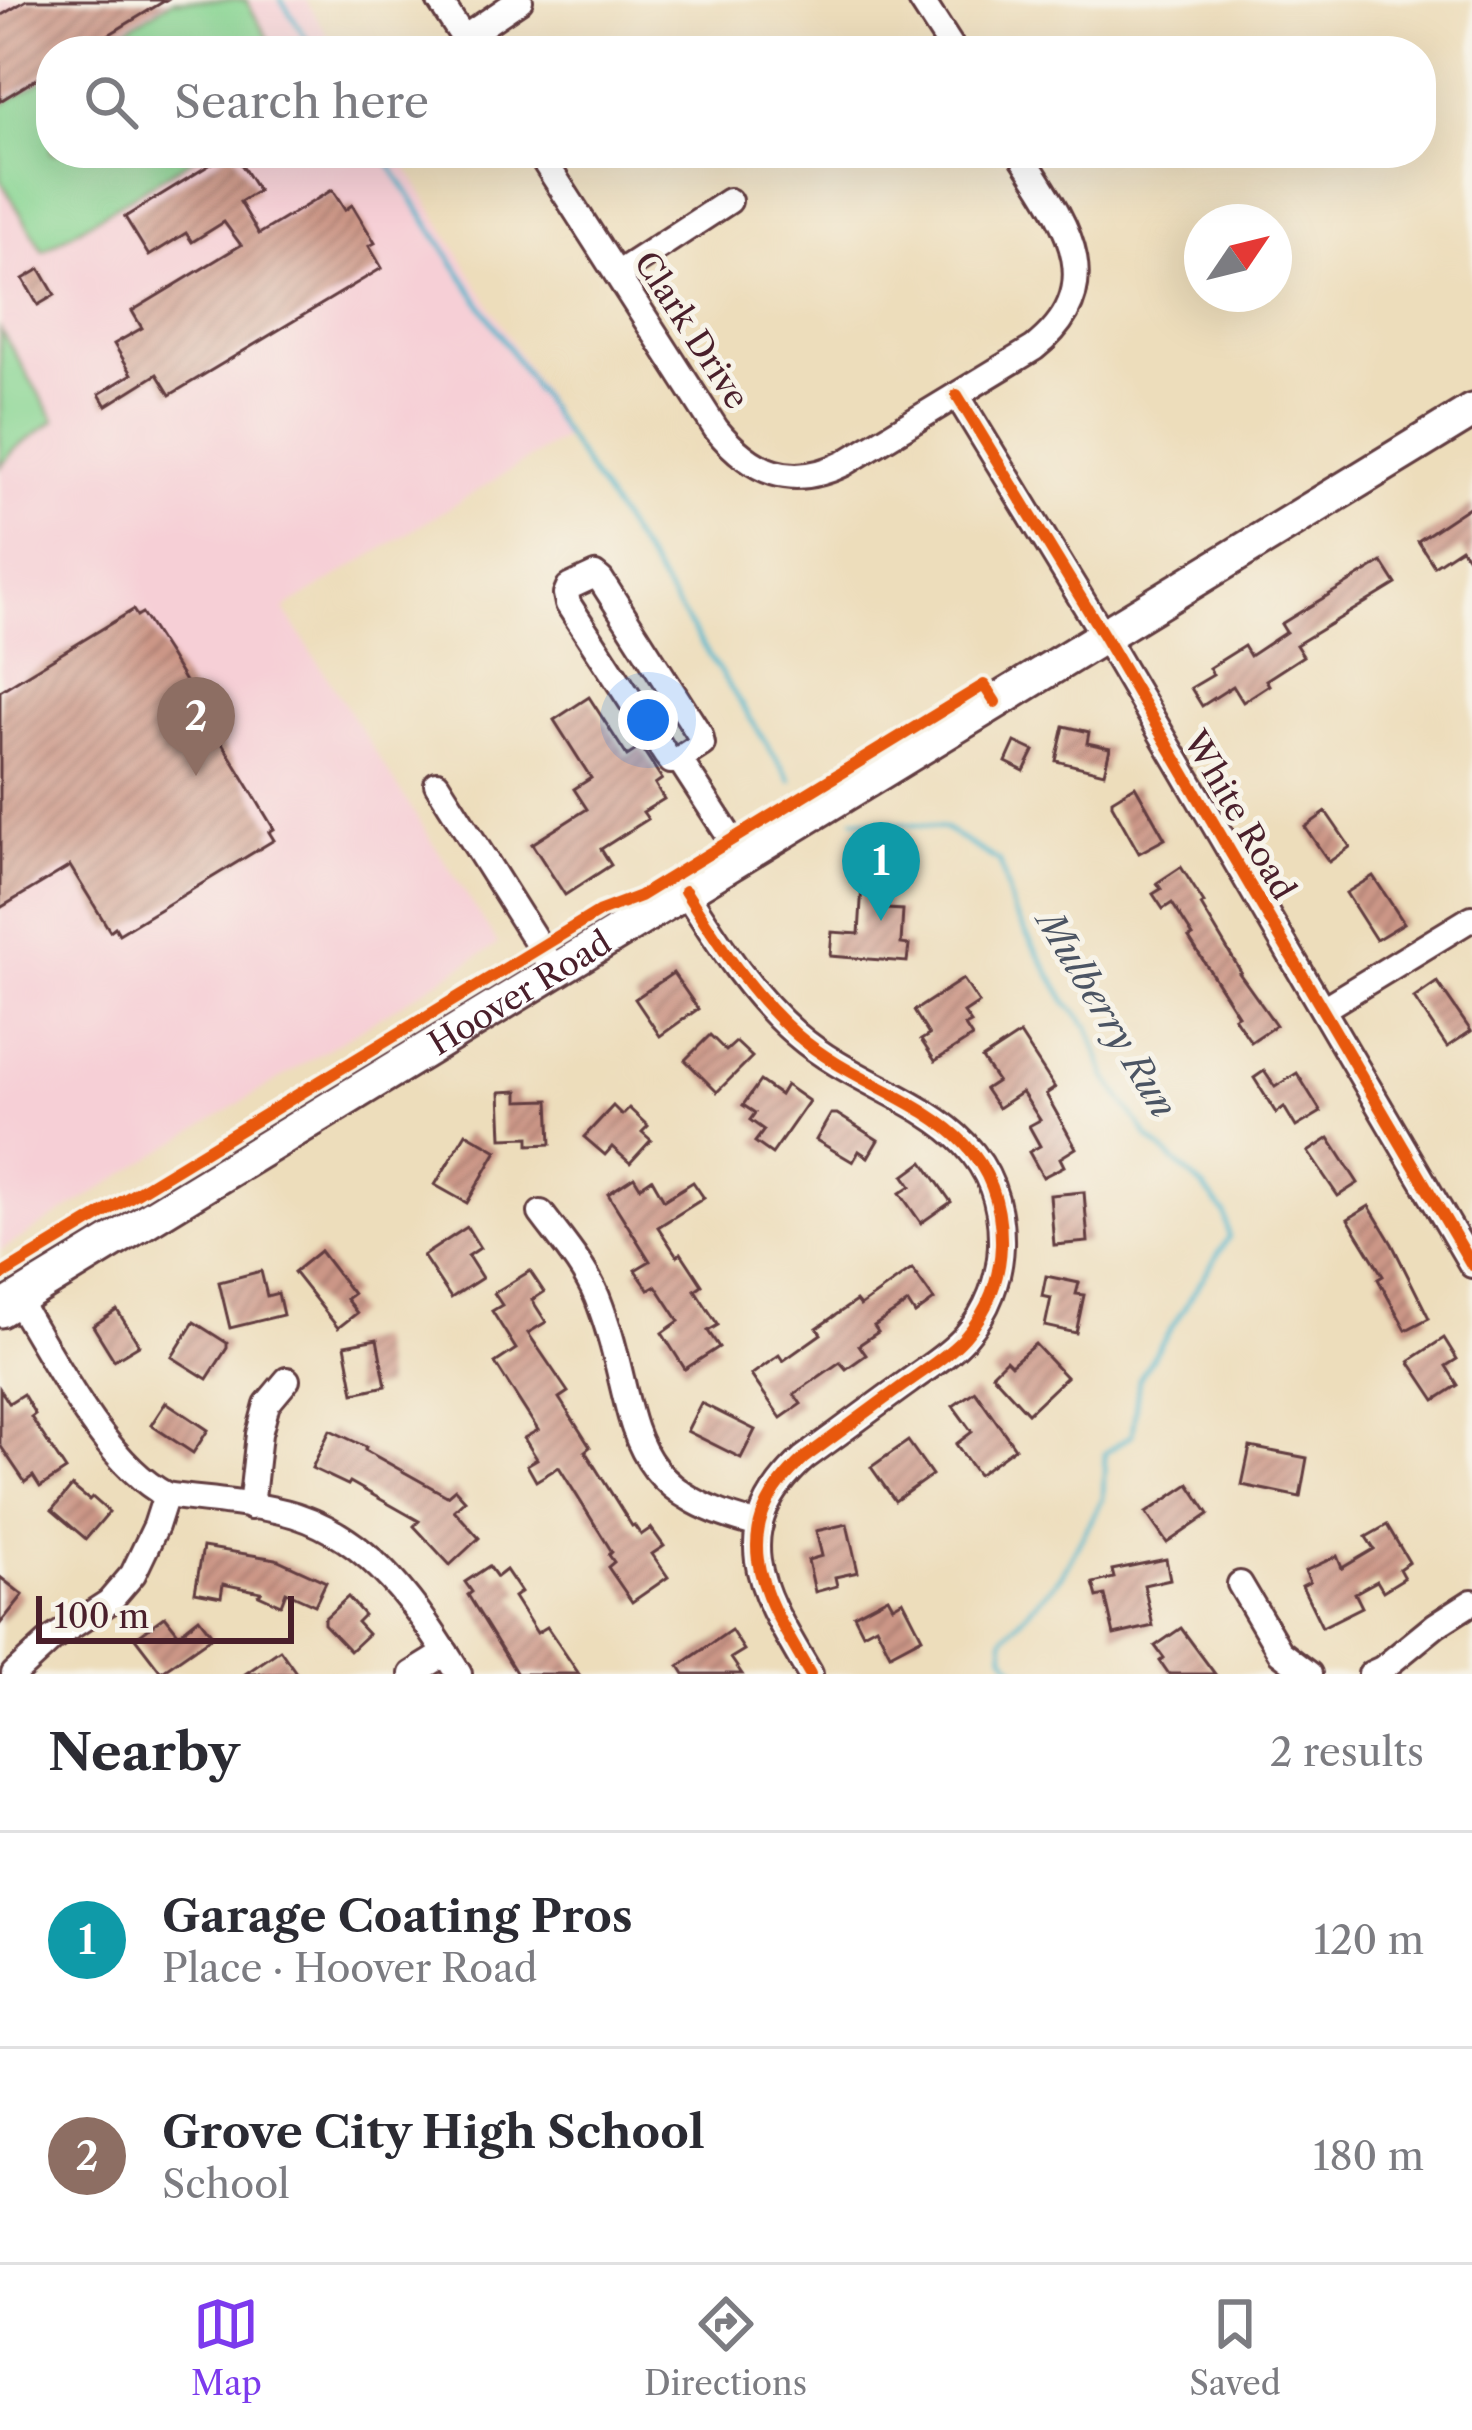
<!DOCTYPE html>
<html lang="en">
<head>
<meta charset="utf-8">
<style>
	:root { --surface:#fff; --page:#f7f7f7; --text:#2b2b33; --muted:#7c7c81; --line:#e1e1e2; --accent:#7c3aed }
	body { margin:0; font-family:"Libre Caslon Text",serif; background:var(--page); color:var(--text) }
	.compass { position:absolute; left:1184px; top:204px; width:108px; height:108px; border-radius:50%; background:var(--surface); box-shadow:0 12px 48px #0002; rotate:55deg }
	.scale { position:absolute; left:36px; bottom:30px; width:258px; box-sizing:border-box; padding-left:12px; border:6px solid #4a1f2b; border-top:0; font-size:33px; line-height:42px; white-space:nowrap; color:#4a1f2b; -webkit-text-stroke:9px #f7f3e8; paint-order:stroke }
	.you { position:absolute; left:648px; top:720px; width:42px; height:42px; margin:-30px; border:9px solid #fff; border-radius:50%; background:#1a73e8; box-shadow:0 0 0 18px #1a73e833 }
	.badge { display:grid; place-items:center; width:78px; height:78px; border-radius:50%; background:var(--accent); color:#fff; font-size:39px; font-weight:700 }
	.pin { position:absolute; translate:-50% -99px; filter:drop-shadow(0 3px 6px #0008) }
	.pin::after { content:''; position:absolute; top:63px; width:42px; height:36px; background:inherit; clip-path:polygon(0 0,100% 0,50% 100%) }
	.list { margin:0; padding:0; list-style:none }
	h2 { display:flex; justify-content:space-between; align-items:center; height:156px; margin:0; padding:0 48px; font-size:51px }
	h2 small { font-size:39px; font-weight:400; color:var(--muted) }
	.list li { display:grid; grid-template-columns:78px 1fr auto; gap:36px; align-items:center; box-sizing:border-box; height:216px; padding:0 48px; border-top:3px solid var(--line) }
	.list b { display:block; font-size:45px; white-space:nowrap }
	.list p { margin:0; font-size:39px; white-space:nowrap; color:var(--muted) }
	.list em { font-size:39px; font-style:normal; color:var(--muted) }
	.icon { flex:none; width:66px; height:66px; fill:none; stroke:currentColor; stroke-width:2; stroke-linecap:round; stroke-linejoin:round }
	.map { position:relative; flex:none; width:1472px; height:1674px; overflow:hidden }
	.search { position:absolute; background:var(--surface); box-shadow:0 12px 48px #0002; left:36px; right:36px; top:36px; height:132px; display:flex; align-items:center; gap:30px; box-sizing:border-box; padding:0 42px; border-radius:48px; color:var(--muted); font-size:45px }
	.sheet { height:588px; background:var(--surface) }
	nav { display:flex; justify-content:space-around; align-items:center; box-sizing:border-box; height:168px; border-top:3px solid var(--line); background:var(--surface); font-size:33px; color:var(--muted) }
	nav a { display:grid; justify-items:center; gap:6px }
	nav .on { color:var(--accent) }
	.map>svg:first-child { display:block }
</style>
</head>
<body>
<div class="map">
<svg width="1472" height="1674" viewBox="0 0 1472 1674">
	<defs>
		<pattern id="building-hatch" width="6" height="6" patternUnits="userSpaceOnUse" patternTransform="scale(3)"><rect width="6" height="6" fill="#cc9787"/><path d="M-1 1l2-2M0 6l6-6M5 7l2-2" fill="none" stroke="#a87b6f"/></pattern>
	</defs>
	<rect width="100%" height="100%" fill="#f7f3e8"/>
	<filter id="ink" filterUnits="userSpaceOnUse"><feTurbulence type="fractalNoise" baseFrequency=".00833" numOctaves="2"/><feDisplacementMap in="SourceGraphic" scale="24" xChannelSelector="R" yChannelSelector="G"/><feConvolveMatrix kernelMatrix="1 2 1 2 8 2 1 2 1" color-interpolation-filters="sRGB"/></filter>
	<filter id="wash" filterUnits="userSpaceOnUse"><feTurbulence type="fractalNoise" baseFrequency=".004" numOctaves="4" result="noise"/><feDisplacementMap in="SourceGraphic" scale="48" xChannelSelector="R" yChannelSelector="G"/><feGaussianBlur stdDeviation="2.7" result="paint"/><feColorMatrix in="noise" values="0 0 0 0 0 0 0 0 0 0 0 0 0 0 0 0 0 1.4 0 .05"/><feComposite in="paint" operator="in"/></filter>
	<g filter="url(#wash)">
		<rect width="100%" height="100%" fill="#edddbb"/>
		<path fill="#f6cfd6" d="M0,0H306L337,51H51V153H398L568,435L284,609L498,944L0,1251Z"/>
		<g fill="#88d593" stroke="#697a5f" stroke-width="3">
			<path d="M173,0H246L275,51H90Z"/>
			<path d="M51,75V153H202L43,251L0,179V106Z"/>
			<path d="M0,329L55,420L15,449L0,467Z"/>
		</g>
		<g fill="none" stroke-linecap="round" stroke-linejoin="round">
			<g stroke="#4db5cb" stroke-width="4.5">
				<path d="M281,0L315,51"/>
				<path d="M382,153L791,781"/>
				<path d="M854,819L943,828L1000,862L1014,913L1067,1003L1089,1027L1106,1077L1149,1138L1205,1189L1225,1214L1229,1237L1139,1379L1132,1435L1105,1453L1103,1499L1061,1576L1003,1638L1004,1655L1020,1674"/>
			</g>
		</g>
		<g id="blocks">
			<g fill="url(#building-hatch)">
				<path d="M27,0H166L82,51H51V70L0,101V16Z"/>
				<path d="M229,153H234L258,191L240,202L259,234L332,190L345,210L352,205L375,243L369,246L382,268L170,395L157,374L106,406L99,394L132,374L114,344L142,328L132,311L241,245L224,222L192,242L186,233L149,256L125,217Z"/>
				<path d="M40,269L55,295L38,305L23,279Z"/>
				<path d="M1472,505V564L1461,548L1434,566L1418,541Z"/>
				<path d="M1382,562L1396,584L1296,645L1303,656L1266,680L1269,685L1243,702L1233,686L1202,706L1191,688L1213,675L1209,668L1244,646L1250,656L1286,632L1281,624Z"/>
				<path d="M133,610L137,616L142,613L169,655L274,829L269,832L274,840L119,934L115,927L110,931L70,866L0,908V691Z"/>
				<path d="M589,697L627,756L641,747L662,779L655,784L664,799L643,812L648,819L601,849L611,865L565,895L532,844L587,809L574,789L591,778L554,720Z"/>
				<path d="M1064,726L1089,732L1087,743L1110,748L1104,773L1056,761Z"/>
				<path d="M1015,742L1034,751L1024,771L1006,762Z"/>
				<path d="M1135,786L1165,839L1139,853L1112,805V800Z"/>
				<path d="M1326,812L1350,847L1329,862L1305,827Z"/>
				<path d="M1181,867L1204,903L1201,905L1241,972L1239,973L1276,1025L1251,1042L1234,1017L1238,1015L1189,938L1193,936L1172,903L1163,909L1153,894L1161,889L1157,883Z"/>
				<path d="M1373,876L1404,923L1376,940L1346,893Z"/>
				<path d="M862,885L888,887L887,909L903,910L901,944L909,945L907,962L830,956L832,932L859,934Z"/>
				<path d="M673,973L698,1009L660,1036L635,999Z"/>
				<path d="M963,979L979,1003L964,1013L971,1023L965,1026L972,1037L935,1061L921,1040L929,1035L914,1011Z"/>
				<path d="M1437,982L1471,1031L1447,1047L1414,998Z"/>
				<path d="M1020,1034L1055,1088L1046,1094L1076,1148L1060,1158L1064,1166L1043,1177L1029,1152L1040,1146L1029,1126L1040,1120L1022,1092L998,1108L985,1089L997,1081L982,1059Z"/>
				<path d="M710,1035L726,1051L736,1042L752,1057L717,1092L685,1060Z"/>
				<path d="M1264,1071L1275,1087L1297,1073L1321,1112L1296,1127L1284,1107L1276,1113L1254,1078Z"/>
				<path d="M760,1081L780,1095L786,1085L809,1101L772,1154L755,1142L764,1130L750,1120L755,1113L743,1105Z"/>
				<path d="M518,1091V1101L549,1100L551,1144L529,1145V1137L502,1138L500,1092Z"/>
				<path d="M613,1106L622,1115L629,1108L648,1126L642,1132L651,1140L630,1163L612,1147L605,1155L584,1137Z"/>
				<path d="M831,1114H837L878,1140L868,1157L859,1151L853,1162L816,1140Z"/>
				<path d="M466,1133L497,1151L467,1203L435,1185Z"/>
				<path d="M1329,1138L1358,1183L1338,1196L1308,1152Z"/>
				<path d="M923,1162L951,1202L921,1223L900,1193L911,1186L904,1176Z"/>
				<path d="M634,1177L640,1187L652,1179L664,1200L693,1182L704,1198L658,1227L677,1256L681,1253L702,1285L695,1290L718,1325L708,1331L719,1347L685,1369L662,1333L679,1321L656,1286L649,1290L635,1270L650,1261L608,1194Z"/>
				<path d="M1084,1192L1088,1242L1054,1245L1050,1195Z"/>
				<path d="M1369,1206L1392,1244L1429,1318L1406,1330L1378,1279L1383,1276L1348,1219Z"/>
				<path d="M467,1227L480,1248L468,1256L482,1278L451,1298L423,1256Z"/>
				<path d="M320,1251L353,1294L346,1299L357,1313L338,1328L294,1272Z"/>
				<path d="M912,1269L934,1300L915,1314L908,1303L874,1326L878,1332L859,1345L866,1355L846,1369L840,1362L794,1394L801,1404L781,1418L751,1375L779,1355L783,1361L821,1334L817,1328L856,1301L860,1306Z"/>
				<path d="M261,1271L267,1296L278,1293L283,1315L230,1328L219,1282Z"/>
				<path d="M530,1271L544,1292L532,1300L546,1322L528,1333L568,1392L559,1398L590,1447L585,1451L632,1526L634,1525L641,1535L651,1528L664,1546L652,1554L668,1577L632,1602L608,1567L614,1562L609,1555L612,1552L559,1467L536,1481L527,1465L537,1459L524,1438L538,1430L495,1363L516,1349L492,1311L502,1305L494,1293Z"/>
				<path d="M1046,1276L1079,1283L1076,1294L1084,1295L1076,1333L1045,1326L1051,1298L1042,1296Z"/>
				<path d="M117,1310L139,1345L114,1360L93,1326Z"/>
				<path d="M194,1322L227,1343V1348L207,1379L172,1357Z"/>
				<path d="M1444,1338L1457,1359L1446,1366L1458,1385L1435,1400L1409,1361Z"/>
				<path d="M377,1339L386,1386L354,1393L345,1345Z"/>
				<path d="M1035,1344L1066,1377L1028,1413L992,1374L1006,1360L1011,1365Z"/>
				<path d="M0,1389L9,1403L23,1394L35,1414L31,1417L66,1470L40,1487L33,1476L25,1482L0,1445Z"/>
				<path d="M975,1391L1015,1448L978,1475L956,1444L972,1432L953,1406Z"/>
				<path d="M166,1402L208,1430L193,1453L151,1425Z"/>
				<path d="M701,1403L755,1430L741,1458L687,1431Z"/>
				<path d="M330,1430L366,1447L365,1450L447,1496L455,1489L465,1500L454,1510L479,1538L450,1565L414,1526L419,1521L350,1482L348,1485L312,1468Z"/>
				<path d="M908,1441L932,1475L895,1501L871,1467Z"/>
				<path d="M1250,1447L1307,1458L1300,1497L1242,1485Z"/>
				<path d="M1189,1484L1209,1514L1167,1543L1146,1513Z"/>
				<path d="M72,1486L89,1500L92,1497L109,1512L86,1539L52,1510Z"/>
				<path d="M847,1524L858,1572L835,1577L837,1586L815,1592L808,1560L822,1556L816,1531Z"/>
				<path d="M1387,1525L1409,1562L1399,1569L1404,1578L1383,1591L1377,1581L1355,1593L1362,1607L1322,1627L1302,1586L1310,1582L1305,1571L1337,1556L1342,1568L1374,1549L1366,1537Z"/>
				<path d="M203,1547L276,1559L326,1582L315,1605L286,1592L281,1605L259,1595L261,1592L223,1584L221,1597L195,1592Z"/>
				<path d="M1166,1559L1170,1579L1144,1585L1153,1626L1114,1635L1105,1595L1097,1597L1093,1583L1114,1578L1112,1570Z"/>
				<path d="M489,1566L497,1577L506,1570L521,1592L514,1597L537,1633L547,1627L579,1674H517L468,1595L472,1592L465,1582Z"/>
				<path d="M0,1577L23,1595L0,1624Z"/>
				<path d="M348,1597L364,1615L357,1622L368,1634L350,1651L324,1624V1619Z"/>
				<path d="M888,1597L893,1606L903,1600L922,1637L890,1654L876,1626L863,1633L854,1615Z"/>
				<path d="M165,1616L179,1634L199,1618L213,1636L161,1672L135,1638Z"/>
				<path d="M1181,1628L1215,1674H1169L1160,1661L1164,1658L1155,1646Z"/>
				<path d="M731,1630L744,1650L731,1658L742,1674H684L679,1666Z"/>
				<path d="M280,1650L297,1674H245Z"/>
			</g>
		</g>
	</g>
	<g filter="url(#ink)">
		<use href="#blocks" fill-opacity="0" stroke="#623c41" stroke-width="3"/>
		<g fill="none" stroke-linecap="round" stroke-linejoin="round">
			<defs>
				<g id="minor">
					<path d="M439,0L471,49"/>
					<path d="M921,0L954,51"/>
					<path d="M464,38L520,0"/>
					<path d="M539,153L716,429C752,473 791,490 845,463L1034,348C1114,284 1062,219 1020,153"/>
					<path d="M617,274L729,201"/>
					<path d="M957,395L1104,636L1472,1265"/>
					<path d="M679,759L702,744L700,735L601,580L595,575L569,587L566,594L568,604L666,755L671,761L679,759L742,856"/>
					<path d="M437,784L555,971"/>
					<path d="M685,891C719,944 750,994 797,1035C876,1104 1004,1111 1001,1245C1000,1278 988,1311 965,1337C949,1355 927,1368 908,1382C873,1407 839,1433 804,1458C721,1533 764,1595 810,1674"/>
					<path d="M1323,1009L1472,918"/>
					<path d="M541,1213C561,1240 584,1266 597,1297C643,1413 609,1488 760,1525"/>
					<path d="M17,1300C54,1359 104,1463 166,1495C207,1501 256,1503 295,1515C373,1540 418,1608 459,1674"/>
					<path d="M251,1507L259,1434L267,1404L287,1380"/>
					<path d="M1240,1584L1280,1652L1309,1674"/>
					<path d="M14,1674L52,1639L109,1602L133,1574L156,1526L166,1495"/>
					<path d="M412,1674L446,1653"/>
					<path d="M1371,1674L1382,1669L1436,1625L1472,1602"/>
				</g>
				<g id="major">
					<path id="s1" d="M0,1310L1472,411"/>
				</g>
			</defs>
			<use href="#minor" stroke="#623c41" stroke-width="30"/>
			<use href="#major" stroke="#623c41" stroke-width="39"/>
			<use href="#minor" stroke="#fff" stroke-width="24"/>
			<use href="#major" stroke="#fff" stroke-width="33"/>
			<defs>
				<g id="cycleway">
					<path d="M957,395L1104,636L1472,1265"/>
					<path d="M685,891C719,944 750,994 797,1035C876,1104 1004,1111 1001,1245C1000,1278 988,1311 965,1337C949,1355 927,1368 908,1382C873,1407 839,1433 804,1458C721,1533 764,1595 810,1674"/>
					<path d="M0,1276L600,911L640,896L984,685L995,702"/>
				</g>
			</defs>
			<use href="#cycleway" stroke="#f7f3e8" stroke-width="20"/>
			<use href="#cycleway" stroke="#e8590c" stroke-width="12"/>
		</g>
	</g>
	<g text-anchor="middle" stroke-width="10" stroke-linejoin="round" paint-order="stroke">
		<g font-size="33" fill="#4a1f2b" stroke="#f7f3e8">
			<text transform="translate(692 330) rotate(57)" y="12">Clark Drive</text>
			<text transform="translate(1240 815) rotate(60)" y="12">White Road</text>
			<text dy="12" stroke="none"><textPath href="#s1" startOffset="609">Hoover Road</textPath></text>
		</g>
		<g font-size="36" font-style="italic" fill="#4b5463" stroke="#f7f3e8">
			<text transform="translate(1107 1014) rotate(59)" y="13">Mulberry Run</text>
		</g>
	</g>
</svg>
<svg class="compass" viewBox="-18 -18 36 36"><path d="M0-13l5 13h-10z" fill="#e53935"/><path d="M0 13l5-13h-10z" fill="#7c7c81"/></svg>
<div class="scale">100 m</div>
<div class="you"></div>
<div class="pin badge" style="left:881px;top:921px;background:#0f9aa8">1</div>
<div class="pin badge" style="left:196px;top:776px;background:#8d6e63">2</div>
<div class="search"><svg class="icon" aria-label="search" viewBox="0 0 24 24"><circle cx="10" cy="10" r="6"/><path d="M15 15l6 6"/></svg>Search here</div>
</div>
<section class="sheet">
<h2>Nearby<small>2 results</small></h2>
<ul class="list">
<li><span class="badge" style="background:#0f9aa8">1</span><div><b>Garage Coating Pros</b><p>Place · Hoover Road</p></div><em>120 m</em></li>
<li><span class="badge" style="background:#8d6e63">2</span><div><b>Grove City High School</b><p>School</p></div><em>180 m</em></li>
</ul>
</section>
<nav>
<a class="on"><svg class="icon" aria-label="map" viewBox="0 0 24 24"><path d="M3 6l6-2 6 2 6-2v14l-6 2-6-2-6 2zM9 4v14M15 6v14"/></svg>Map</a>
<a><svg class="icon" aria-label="directions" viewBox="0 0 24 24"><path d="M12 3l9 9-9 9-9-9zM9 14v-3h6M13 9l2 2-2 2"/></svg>Directions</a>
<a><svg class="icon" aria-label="saved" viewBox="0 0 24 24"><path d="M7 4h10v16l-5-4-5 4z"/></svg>Saved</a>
</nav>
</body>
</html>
